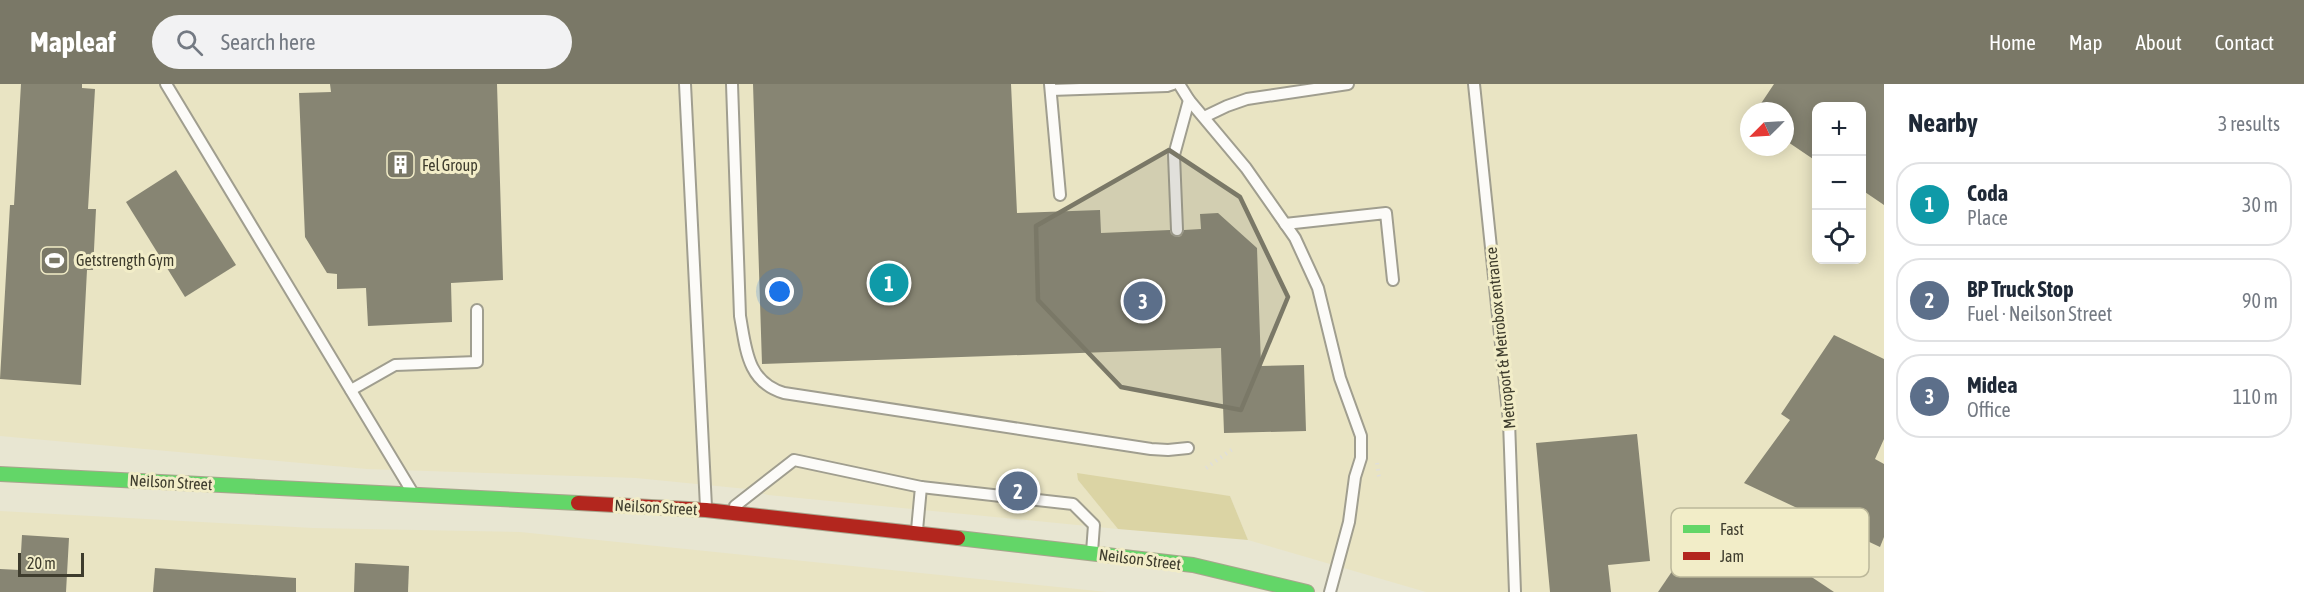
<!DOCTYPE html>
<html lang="en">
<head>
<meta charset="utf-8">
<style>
	:root { --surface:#fff; --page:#f2f2f3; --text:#1f2937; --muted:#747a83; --line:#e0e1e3; --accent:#7a7867 }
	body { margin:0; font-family:"Asap Condensed",sans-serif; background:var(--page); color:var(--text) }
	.controls { position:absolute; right:18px; top:18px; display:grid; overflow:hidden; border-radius:12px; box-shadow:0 3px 15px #0003 }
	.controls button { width:54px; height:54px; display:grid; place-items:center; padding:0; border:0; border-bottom:2px solid var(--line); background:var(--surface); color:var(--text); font:30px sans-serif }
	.compass { position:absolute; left:1740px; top:18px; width:54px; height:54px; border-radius:50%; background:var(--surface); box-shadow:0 3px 15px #0003; rotate:246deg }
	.scale { position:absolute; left:18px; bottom:15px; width:66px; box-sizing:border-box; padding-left:6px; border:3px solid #3e3c2d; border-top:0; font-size:16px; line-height:21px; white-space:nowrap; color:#3e3c2d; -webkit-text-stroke:4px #f2edc8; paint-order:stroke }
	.you { position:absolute; left:780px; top:208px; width:21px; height:21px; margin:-15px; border:4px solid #fff; border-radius:50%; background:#1a73e8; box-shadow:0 0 0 9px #1a73e833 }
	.badge { display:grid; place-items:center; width:39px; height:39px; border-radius:50%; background:var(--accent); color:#fff; font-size:20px; font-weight:700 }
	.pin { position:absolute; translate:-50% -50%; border:3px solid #fff; box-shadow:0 2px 6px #0006 }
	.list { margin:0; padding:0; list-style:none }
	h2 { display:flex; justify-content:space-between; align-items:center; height:78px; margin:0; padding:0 24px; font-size:26px }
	h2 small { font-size:20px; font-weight:400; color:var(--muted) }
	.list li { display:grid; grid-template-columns:39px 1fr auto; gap:18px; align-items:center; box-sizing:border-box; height:84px; margin:0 12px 12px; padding:0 12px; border:2px solid var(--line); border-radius:24px }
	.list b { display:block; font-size:22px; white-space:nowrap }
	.list p { margin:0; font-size:20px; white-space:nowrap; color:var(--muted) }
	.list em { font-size:20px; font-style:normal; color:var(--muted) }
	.icon { flex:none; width:33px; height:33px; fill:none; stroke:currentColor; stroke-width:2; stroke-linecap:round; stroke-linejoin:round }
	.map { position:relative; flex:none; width:1884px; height:508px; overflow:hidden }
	header { display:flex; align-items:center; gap:36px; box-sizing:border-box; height:84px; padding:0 30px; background:var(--accent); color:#fff }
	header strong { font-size:28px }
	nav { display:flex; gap:33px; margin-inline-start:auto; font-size:21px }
	.search { width:420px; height:54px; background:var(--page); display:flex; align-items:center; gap:15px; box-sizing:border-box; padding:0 21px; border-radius:33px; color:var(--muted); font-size:22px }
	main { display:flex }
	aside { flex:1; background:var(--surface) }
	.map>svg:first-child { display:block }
</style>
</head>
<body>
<header>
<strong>Mapleaf</strong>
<div class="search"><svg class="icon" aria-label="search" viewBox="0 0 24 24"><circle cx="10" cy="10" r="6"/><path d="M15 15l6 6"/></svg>Search here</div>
<nav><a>Home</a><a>Map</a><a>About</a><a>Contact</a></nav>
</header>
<main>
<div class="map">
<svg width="1884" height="508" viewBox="0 0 1884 508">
	<rect width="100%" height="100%" fill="#e8e6d2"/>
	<g fill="#e9e4c3" fill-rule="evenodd">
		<path d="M0,0H1884V508H1426L1248,456L1230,412L1078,396L1118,445L768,411L747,405L636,394L367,385L0,352ZM1816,22H1862V176H1816ZM1749,27H1785V63H1749Z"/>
		<path d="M0,427L313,444L520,448L1107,508H0Z"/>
	</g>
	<path fill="#dbd4a4" d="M1077,389L1230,412L1248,456L1118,445L1078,396Z"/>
	<g fill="#878573">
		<path d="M21,0H82V4L95,5L88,125H96L93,186H87L81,301L0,295L10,121H14Z"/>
		<path d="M330,0H497L503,196L451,199L452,238L368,242L366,204L337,205V190L327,189L305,153L299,9L331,8Z"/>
		<path d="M753,0H1011L1017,129L1100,126L1101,149L1170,146L1171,150L1177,153L1181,152L1184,146L1201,145L1200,130L1218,129L1257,164L1261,282L1304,281L1306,347L1224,349L1221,264L762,280Z"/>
		<path d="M1774,0H1884V121L1862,106V22H1816V77L1785,56V27H1756Z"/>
		<path d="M176,86L236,181L185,213L126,118Z"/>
		<path d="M1834,251L1884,275V355L1875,375L1884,380V453L1880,463L1744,399L1790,336L1781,330Z"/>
		<path d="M1637,350L1650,477L1608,481L1611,508H1550L1536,359Z"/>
		<path d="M1713,427L1834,508H1658Z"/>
		<path d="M22,451L69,454L66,508H0V485L20,486Z"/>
		<path d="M355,479L409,482L408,508H354Z"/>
		<path d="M155,484L296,494V508H153Z"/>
	</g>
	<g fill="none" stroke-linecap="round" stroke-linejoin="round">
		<defs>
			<g id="lane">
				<path d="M166,0L411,406"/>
				<path d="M685,0L706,423"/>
				<path d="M732,0L740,232C746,265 747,298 784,309L1151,365L1168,366L1188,364"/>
				<path d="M1050,0L1060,111"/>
				<path d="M1179,0L1189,16L1246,84L1295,154L1318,204L1340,294L1361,352V374L1355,393L1349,438L1330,508"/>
				<path d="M1474,0L1509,337L1515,508"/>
				<path d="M1051,6L1167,2L1173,0"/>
				<path d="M1204,33L1227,22L1247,15L1348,0"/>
				<path d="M1285,140L1386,129L1393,196"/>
				<path d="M1177,146L1174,71L1189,16"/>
				<path d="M351,306L395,281L477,278V226"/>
				<path d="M921,403L1073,420L1094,441L1092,468"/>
				<path d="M735,422L794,376L921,403L917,446"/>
			</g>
			<g id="fast">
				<path d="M0,390L578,419"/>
				<path d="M958,454L1193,481L1307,508"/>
			</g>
			<path id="jam" d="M578,419L706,426L958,454"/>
		</defs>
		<use href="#lane" stroke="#a09e8f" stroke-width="14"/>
		<use href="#fast" stroke="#a8a58d" stroke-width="16"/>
		<use href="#jam" stroke="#a8a58d" stroke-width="16"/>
		<g stroke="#e0dfd9" stroke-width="4" stroke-dasharray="1.5 4.5" stroke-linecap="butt">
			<path d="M1377,379L1379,393"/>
			<path d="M1206,384L1234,364"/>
		</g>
		<use href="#lane" stroke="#fcfbf8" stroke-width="10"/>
		<use href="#fast" stroke="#63d668" stroke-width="14"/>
		<use href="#jam" stroke="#b3261e" stroke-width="14"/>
	</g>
	<path fill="#7a7867" fill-opacity="0.2" stroke="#7a7867" stroke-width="4.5" stroke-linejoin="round" d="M1169,66L1240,113L1288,213L1241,326L1121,303L1038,216L1036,142Z"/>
	<defs>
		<symbol id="building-square" viewBox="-11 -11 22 22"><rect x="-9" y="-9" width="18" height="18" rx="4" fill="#7a7867" stroke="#f2edc8"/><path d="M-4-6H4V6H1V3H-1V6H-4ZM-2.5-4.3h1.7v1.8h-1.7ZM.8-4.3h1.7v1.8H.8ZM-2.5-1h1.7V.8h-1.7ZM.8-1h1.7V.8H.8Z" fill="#fff"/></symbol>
		<symbol id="stadium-square" viewBox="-11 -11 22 22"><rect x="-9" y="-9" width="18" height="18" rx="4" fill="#7a7867" stroke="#f2edc8"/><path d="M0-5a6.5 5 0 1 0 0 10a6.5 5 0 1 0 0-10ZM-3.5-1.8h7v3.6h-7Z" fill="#fff"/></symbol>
	</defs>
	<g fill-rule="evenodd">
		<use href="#building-square" x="384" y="64" width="33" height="33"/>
		<use href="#stadium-square" x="38" y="160" width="33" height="33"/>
	</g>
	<g text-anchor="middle" stroke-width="6" stroke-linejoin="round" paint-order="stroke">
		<g font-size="16" fill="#3e3c2d" stroke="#f2edc8" text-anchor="start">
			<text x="422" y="87">Fel Group</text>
			<text x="76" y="182">Getstrength Gym</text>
		</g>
		<g font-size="16" fill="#3e3c2d" stroke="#f2edc8">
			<text transform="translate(1500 254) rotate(-96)" y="6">Metroport &amp; Metrobox entrance</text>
			<text transform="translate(171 398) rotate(3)" y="6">Neilson Street</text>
			<text transform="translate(656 423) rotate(3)" y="6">Neilson Street</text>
			<text transform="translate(1140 475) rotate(7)" y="6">Neilson Street</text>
		</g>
	</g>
	<rect x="1671" y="424" width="198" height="69" rx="9" fill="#f2edc8" stroke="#bcb89a" stroke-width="1.5"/>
	<rect x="1683" y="441" width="27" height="8" fill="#63d668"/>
	<rect x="1683" y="468" width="27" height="8" fill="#b3261e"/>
	<g font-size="16" fill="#3e3c2d">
		<text x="1720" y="451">Fast</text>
		<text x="1720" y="478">Jam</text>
	</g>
</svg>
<div class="controls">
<button>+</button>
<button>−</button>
<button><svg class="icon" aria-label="locate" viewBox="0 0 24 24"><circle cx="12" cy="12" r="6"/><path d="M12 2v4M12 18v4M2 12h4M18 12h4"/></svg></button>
</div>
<svg class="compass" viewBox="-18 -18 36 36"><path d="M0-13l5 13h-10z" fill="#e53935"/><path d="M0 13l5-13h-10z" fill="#747a83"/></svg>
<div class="scale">20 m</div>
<div class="you"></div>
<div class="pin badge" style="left:889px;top:199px;background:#0f9aa8">1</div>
<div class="pin badge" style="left:1018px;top:407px;background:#5c6f8a">2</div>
<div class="pin badge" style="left:1143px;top:217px;background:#5c6f8a">3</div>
</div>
<aside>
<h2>Nearby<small>3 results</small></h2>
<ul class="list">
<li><span class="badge" style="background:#0f9aa8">1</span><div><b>Coda</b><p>Place</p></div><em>30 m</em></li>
<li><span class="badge" style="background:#5c6f8a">2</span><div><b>BP Truck Stop</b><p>Fuel · Neilson Street</p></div><em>90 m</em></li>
<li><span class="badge" style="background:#5c6f8a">3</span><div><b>Midea</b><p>Office</p></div><em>110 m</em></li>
</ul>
</aside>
</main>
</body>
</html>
